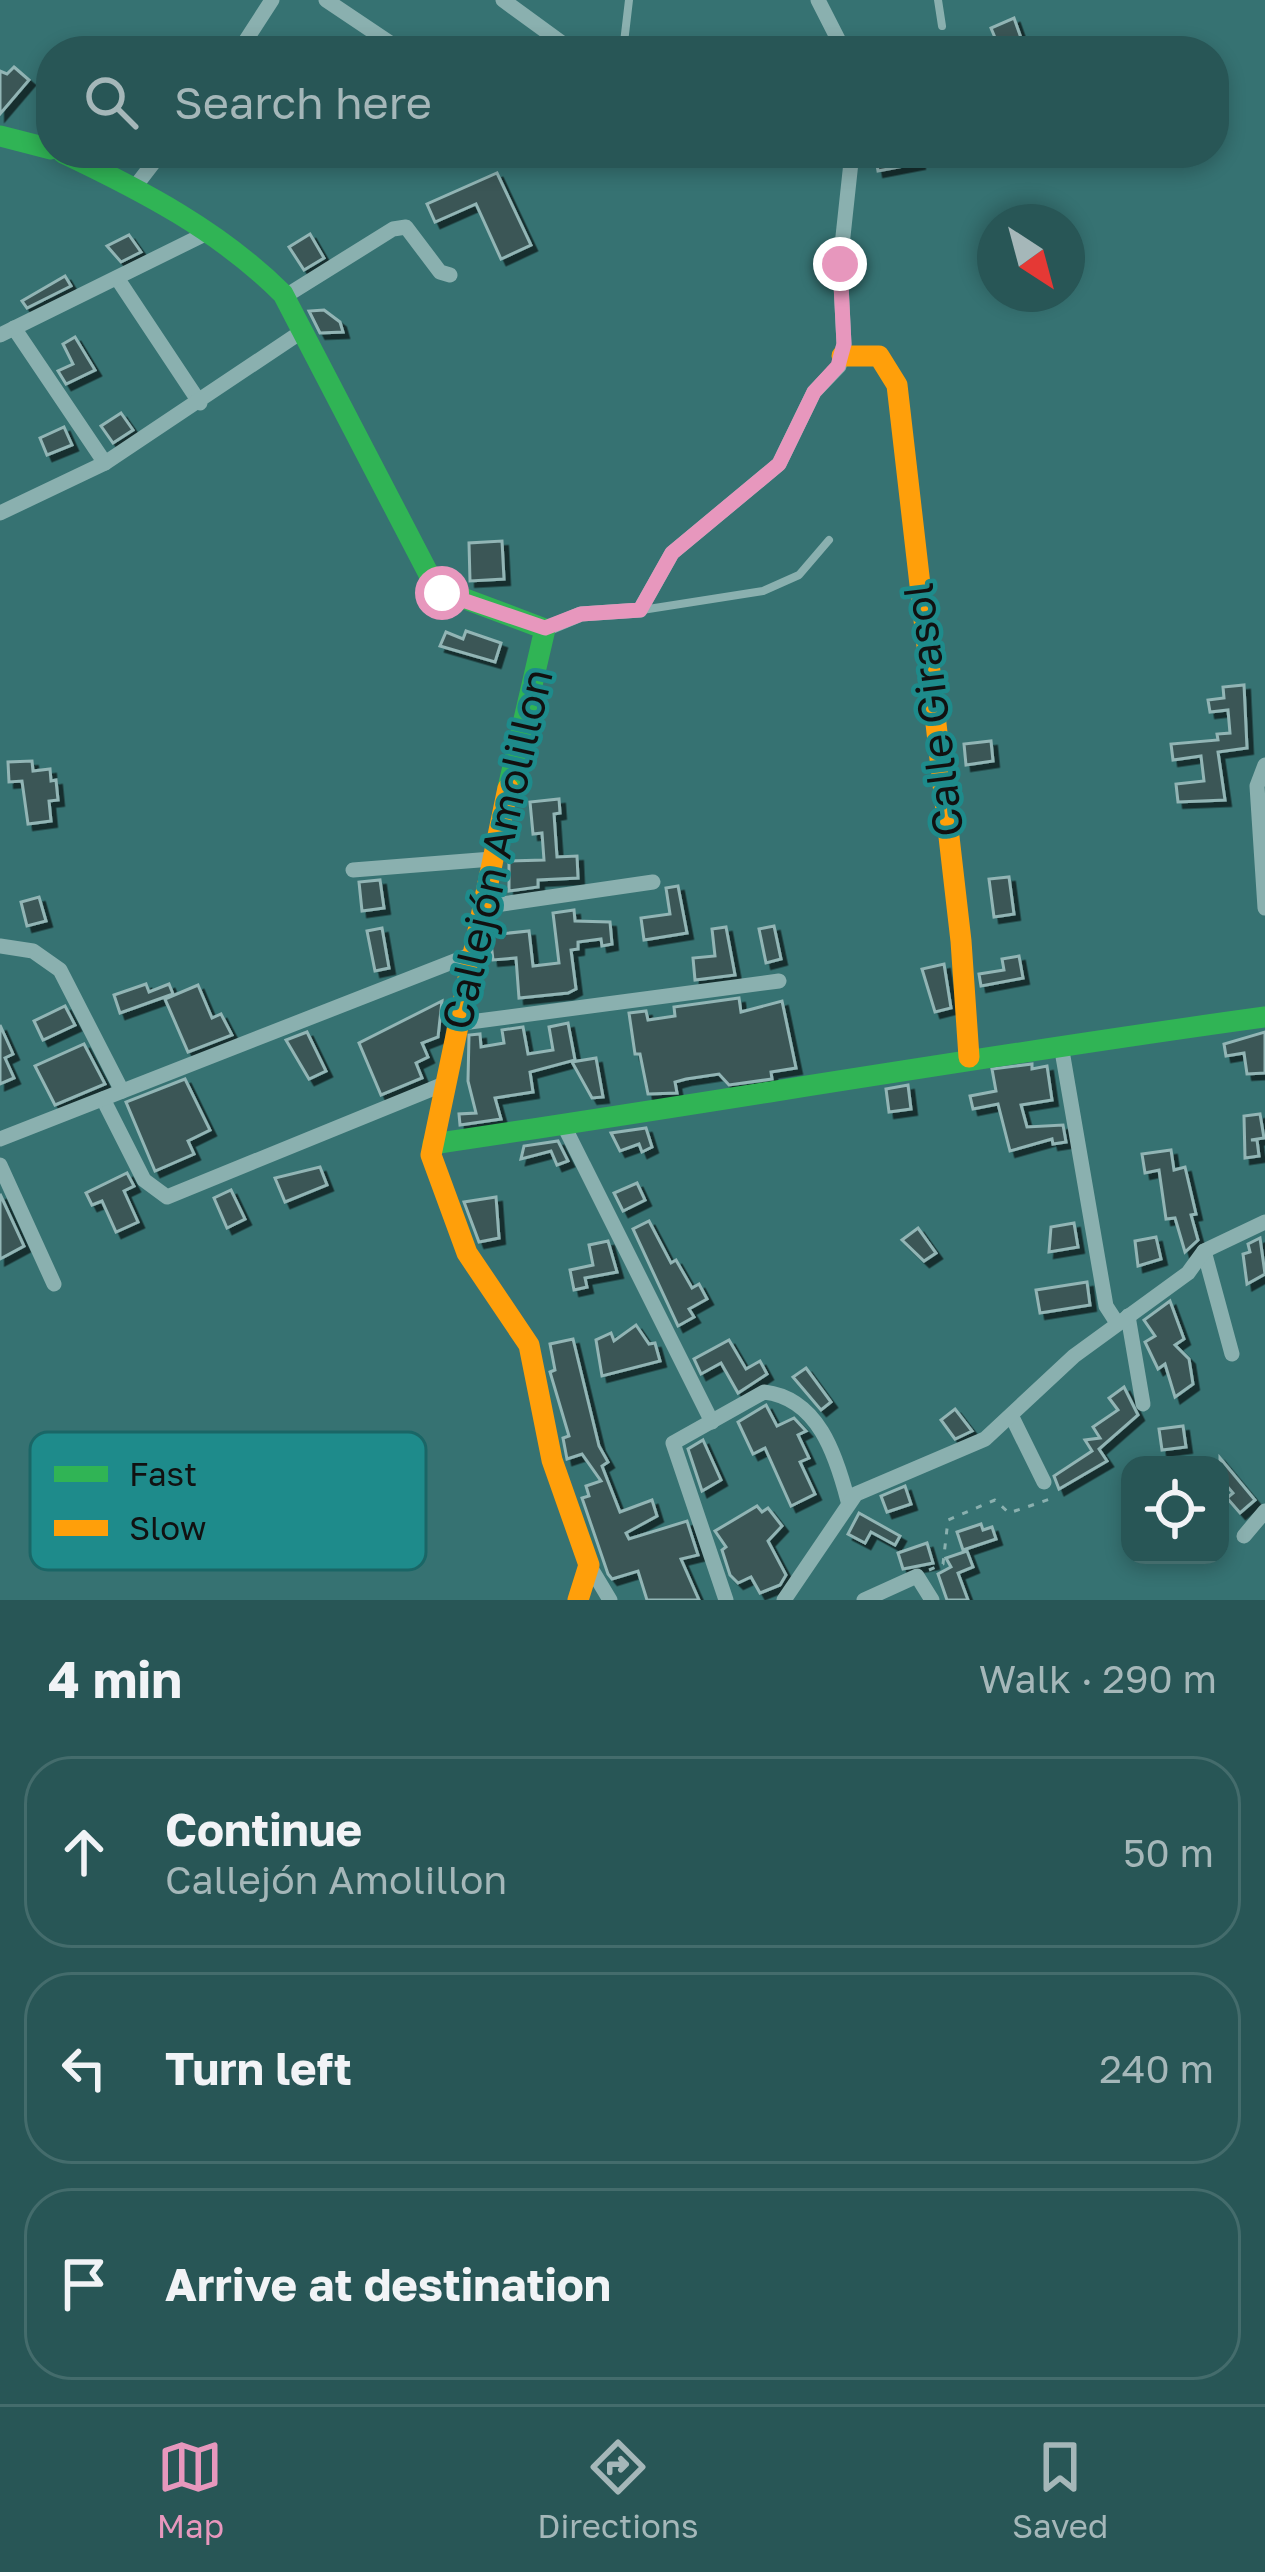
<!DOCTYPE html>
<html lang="en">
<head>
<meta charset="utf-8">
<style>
	:root { --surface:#285656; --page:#305c5c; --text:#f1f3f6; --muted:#a5b7b9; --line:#446c6c; --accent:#e797bd }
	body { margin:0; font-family:"Golos Text",sans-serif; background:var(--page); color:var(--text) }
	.controls { position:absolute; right:36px; bottom:36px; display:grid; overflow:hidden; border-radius:24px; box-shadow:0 6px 18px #0003 }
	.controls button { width:108px; height:108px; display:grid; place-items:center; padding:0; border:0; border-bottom:3px solid var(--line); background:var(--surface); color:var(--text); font:60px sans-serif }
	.compass { position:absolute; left:977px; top:204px; width:108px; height:108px; border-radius:50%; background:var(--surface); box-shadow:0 6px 18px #0003; rotate:144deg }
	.stop { position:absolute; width:36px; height:36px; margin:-27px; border:9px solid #e797bd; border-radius:50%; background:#fff }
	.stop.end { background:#e797bd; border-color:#fff; box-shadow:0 3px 12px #0008 }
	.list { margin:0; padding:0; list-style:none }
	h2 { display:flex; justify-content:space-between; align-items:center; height:156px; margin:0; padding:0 48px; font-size:51px }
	h2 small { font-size:39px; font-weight:400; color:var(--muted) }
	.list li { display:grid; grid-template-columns:78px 1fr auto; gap:36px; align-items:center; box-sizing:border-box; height:192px; margin:0 24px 24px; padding:0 24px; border:3px solid var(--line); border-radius:48px }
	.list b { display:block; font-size:45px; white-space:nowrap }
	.list p { margin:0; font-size:39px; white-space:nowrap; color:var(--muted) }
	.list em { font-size:39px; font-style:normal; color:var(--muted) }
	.icon { flex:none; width:66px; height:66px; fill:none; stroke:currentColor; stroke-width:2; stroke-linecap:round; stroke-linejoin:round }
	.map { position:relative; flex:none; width:1265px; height:1600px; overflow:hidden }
	.search { position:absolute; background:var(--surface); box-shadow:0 6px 18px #0003; left:36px; right:36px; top:36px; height:132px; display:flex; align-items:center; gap:30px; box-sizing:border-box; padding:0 42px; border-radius:48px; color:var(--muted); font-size:45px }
	.sheet { height:804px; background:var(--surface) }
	nav { display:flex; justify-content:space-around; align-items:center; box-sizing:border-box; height:168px; border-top:3px solid var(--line); background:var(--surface); font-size:33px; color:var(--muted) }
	nav a { display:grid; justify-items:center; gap:6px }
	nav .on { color:var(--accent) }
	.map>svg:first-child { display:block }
</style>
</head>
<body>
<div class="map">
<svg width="1265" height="1600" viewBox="0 0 1265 1600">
	<defs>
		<filter id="shadow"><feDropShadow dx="5.5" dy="5.5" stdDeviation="0" flood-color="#0009"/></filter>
	</defs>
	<rect width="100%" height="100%" fill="#367272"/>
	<g fill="#3a5757" stroke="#92b5b5" stroke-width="3" filter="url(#shadow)">
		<path d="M1014,18L1021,38L999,47L991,28Z"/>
		<path d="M14,67L29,80L0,114V71L7,74Z"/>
		<path d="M875,153H917L919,163L878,171Z"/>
		<path d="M497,173L531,245L501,259L476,204L435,222L427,204Z"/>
		<path d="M310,234L324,258L304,270L289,247Z"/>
		<path d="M129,235L141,252L121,262L107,246Z"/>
		<path d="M65,276L71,286L27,308L22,301Z"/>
		<path d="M324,310L340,322L343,332L320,333L309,311Z"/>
		<path d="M75,337L95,370L66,384L58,371L73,364L63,344Z"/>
		<path d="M121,413L133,430L113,443L101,426Z"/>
		<path d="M64,427L72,445L47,455L40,438Z"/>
		<path d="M502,541L504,579L470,581L469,543Z"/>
		<path d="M466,631L501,643L495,662L440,646L446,632L463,639Z"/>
		<path d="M1244,685L1247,748L1218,752L1225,800L1178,802L1176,784L1204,781L1201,756L1173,760L1171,744L1218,740L1217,734L1230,733L1228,710L1210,712L1208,700L1224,698L1223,687Z"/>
		<path d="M991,741L993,761L966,765L964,744Z"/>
		<path d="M32,761L33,771L50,769L51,781L56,780L58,800L49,801L51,821L28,824L22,781L9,782L8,762Z"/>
		<path d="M559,799L560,813L554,814L557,857L577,856L578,878L538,880V887L509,891V861L544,860L542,833L533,834L530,802Z"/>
		<path d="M1009,877L1014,914L994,917L989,879Z"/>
		<path d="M380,880L384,908L362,911L359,882Z"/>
		<path d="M678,886L687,933L644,940L641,918L670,914L666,888Z"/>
		<path d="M39,897L46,921L27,926L21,902Z"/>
		<path d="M574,910L575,921L610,922L612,944L602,946L601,939L578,942V949L571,950L576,989L568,993L519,998L516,958L493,960L490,935L529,931L533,966L559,963L553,913Z"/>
		<path d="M774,926L781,959L766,963L759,929Z"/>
		<path d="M726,927L735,975L695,980L693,958L715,956L712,929Z"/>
		<path d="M382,928L389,968L375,971L367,931Z"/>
		<path d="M1019,956L1023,978L981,986L979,974L1004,970L1002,959Z"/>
		<path d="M944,964L951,1008L935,1012L922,969Z"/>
		<path d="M146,984L149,992L169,984L173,994L120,1013L114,995Z"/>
		<path d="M198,985L212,1018L221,1014L232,1035L188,1052L165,999Z"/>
		<path d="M739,998L741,1012L782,1001L796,1068L771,1072L772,1079L729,1085L719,1074L686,1079L675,1082L677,1093L648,1094L640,1054H635L629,1013L646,1011L648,1020L675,1016L674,1007Z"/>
		<path d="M442,1001L438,1037L422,1043L428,1057L416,1063L422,1078L381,1095L359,1043Z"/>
		<path d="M65,1006L75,1025L43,1040L34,1021Z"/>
		<path d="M568,1023L575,1060L530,1072L533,1092L495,1098L501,1119L460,1125L459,1114L476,1113L468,1081L469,1035L480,1034L481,1047L504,1043L502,1030L523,1027L528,1054L553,1050L549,1027Z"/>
		<path d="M0,1025L13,1054L5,1058L14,1078L0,1084Z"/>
		<path d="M307,1032L326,1071L309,1079L286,1040Z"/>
		<path d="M1265,1032V1073L1247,1074L1244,1053L1226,1056L1224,1044Z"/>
		<path d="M84,1044L105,1084L55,1105L35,1066Z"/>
		<path d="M596,1058L603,1097L592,1098L572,1062Z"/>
		<path d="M1032,1064V1069L1047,1066L1052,1100L1021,1105L1027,1127L1063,1125L1066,1142L1053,1144L1052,1139L1010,1151L998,1104L973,1109L970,1096L996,1091L992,1069Z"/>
		<path d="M185,1079L210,1130L188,1141L194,1154L155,1171L126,1102Z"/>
		<path d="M908,1085L911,1109L889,1112L886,1089Z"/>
		<path d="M1260,1114L1264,1138L1251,1140H1257L1259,1156L1245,1158L1244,1116Z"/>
		<path d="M646,1128L652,1147L642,1152L639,1144L620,1151L611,1133Z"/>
		<path d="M558,1141L568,1161L557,1165L551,1151L521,1159L524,1146Z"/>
		<path d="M1171,1150L1174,1170L1185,1167L1196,1214L1191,1215L1198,1240L1185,1252L1175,1218L1166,1219L1159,1170L1145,1173L1142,1154Z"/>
		<path d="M320,1167L327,1185L285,1202L275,1178Z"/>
		<path d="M127,1173L134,1186L124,1191L138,1222L116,1232L102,1201L92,1205L86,1193Z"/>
		<path d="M637,1183L645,1200L623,1211L614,1193Z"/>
		<path d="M231,1190L245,1219L227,1228L214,1198Z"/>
		<path d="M0,1194L24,1246L0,1259Z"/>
		<path d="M496,1197L499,1238L479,1242L464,1202Z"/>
		<path d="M649,1221L671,1263L676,1260L692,1288L699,1284L707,1299L689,1309L694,1317L678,1326L633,1229Z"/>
		<path d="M1074,1223L1078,1247L1049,1252L1051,1227Z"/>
		<path d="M918,1228L936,1253L924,1261L902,1240Z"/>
		<path d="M1156,1237L1161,1259L1138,1266L1135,1241Z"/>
		<path d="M1260,1238L1265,1274L1247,1284L1243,1254L1250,1252L1248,1244Z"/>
		<path d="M608,1241L617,1272L585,1278L587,1287L574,1290L570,1270L593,1265L589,1245Z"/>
		<path d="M1087,1282L1090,1305L1040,1313L1036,1290Z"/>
		<path d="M1170,1301L1184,1339L1175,1345L1189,1359L1193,1384L1175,1397L1165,1364L1158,1369L1145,1342L1155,1336L1144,1320Z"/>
		<path d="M636,1325L649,1344L655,1343L660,1361L602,1376L596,1340L611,1333L614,1341Z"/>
		<path d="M573,1339L599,1446L608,1462L602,1466L620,1512L652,1500L657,1516L626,1533L629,1539L687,1521L698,1555L681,1559L699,1600H647L638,1571L612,1579L608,1574L582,1498L589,1496L586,1486L601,1481L582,1454L567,1459L563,1438L569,1436L550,1372L555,1370L550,1344Z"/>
		<path d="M729,1340L746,1369L760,1361L767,1374L738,1393L721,1363L701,1374L694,1359Z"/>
		<path d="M806,1368L831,1402L821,1410L793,1377Z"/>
		<path d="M1124,1387L1138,1415L1099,1449L1107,1461L1059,1489L1054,1476L1092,1451L1085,1440L1100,1438L1093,1427L1118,1410L1109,1398Z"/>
		<path d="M766,1405L777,1426L794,1418L806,1431L798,1435L809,1458L800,1462L815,1494L791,1506L765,1448L753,1454L738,1422Z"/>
		<path d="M955,1409L972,1431L955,1439L941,1420Z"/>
		<path d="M1183,1426L1186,1447L1162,1450L1159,1429Z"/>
		<path d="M703,1440L721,1480L702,1491L688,1449Z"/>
		<path d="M1220,1458L1255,1500L1240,1513L1227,1498L1233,1493L1220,1478Z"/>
		<path d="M905,1486L911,1504L887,1512L881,1496Z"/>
		<path d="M757,1506L762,1512L768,1508L782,1526L768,1541L786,1575L780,1585L760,1593L751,1577L738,1583L730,1575L722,1550L726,1547L715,1531Z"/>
		<path d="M859,1513L900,1536L895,1545L871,1532L865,1543L848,1534Z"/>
		<path d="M981,1524L983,1530L992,1527L996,1539L963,1550L957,1532Z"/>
		<path d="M927,1543L933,1563L903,1569L898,1553Z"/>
		<path d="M967,1551L973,1567L958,1573L968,1600H947L938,1574L951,1567L946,1558Z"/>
	</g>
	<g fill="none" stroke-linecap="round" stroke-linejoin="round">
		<path stroke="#8ab0af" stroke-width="3" stroke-dasharray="6 9" stroke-linecap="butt" d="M929,1570L943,1564L948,1520L995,1500L1009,1513L1056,1497"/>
		<g stroke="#8ab0af" stroke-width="8">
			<path d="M938,0L942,26"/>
			<path d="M623,51L629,0"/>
			<path d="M642,610L763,591L799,575L829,540"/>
		</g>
		<g stroke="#8ab0af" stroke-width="15">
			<path d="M326,0L402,51"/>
			<path d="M503,0L573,51"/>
			<path d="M818,0L844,51"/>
			<path d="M239,51L272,0"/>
			<path d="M134,188L161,153"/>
			<path d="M117,278L200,403"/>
			<path d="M284,297L393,229L406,227L440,272L450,275"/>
			<path d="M14,328L105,463"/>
			<path d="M0,335L207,233"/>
			<path d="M0,513L105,463L301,332"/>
			<path d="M545,629L581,614L640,610L672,553L779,464L814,392L839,366L844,344L840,264L852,153"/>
			<path d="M1265,765L1257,786L1265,908"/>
			<path d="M353,870L492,859"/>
			<path d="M482,907L653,882"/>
			<path d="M0,946L33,951L60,970L122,1091"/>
			<path d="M455,1024L779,981"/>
			<path d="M1061,1045L1106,1306L1117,1323"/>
			<path d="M103,1099L144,1180L167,1197L444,1084"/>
			<path d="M564,1126L712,1422"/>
			<path d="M0,1139L470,955"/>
			<path d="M0,1165L54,1284"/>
			<path d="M1204,1251L1232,1354"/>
			<path d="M1128,1316L1143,1404"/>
			<path d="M1012,1417L1044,1482"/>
			<path d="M1244,1536L1265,1511"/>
			<path d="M589,1565L610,1600"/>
			<path d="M726,1600L673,1443L764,1392C818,1398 836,1455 848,1501"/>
			<path d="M784,1600L856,1494L985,1439L1074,1356L1188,1273L1204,1251L1265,1222"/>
			<path d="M864,1600L917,1576L932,1600"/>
		</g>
		<g stroke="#30b455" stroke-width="21">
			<path d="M0,136L51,149"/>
			<path d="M63,153C143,191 220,231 283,294L436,588L545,629L508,788"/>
			<path d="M433,1144C711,1103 987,1055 1265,1017"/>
		</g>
		<g stroke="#ff9f0a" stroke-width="21">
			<path d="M842,356H879L897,385L961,941L969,1057"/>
			<path d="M508,788L431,1155L467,1253L529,1345L552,1460L589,1565L578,1600"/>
		</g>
	</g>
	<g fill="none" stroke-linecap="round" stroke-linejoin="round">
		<path stroke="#e797bd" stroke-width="15" d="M442,593L545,628L581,614L640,610L672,553L779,464L814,392L838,366L844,344L840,264"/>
	</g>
	<g text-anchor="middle" stroke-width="9" stroke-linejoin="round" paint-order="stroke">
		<g font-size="42" fill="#111" stroke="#1e8b8b">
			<text transform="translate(933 710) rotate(-97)" y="15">Calle Girasol</text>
			<text transform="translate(497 849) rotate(-77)" y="15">Callejón Amolillon</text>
		</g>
	</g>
	<rect x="30" y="1432" width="396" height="138" rx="18" fill="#1e8b8b" stroke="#1a6666" stroke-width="3"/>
	<rect x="54" y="1466" width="54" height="16" fill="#30b455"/>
	<rect x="54" y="1520" width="54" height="16" fill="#ff9f0a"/>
	<g font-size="33" fill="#111">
		<text x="129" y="1486">Fast</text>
		<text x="129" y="1540">Slow</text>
	</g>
</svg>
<div class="controls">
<button><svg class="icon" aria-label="locate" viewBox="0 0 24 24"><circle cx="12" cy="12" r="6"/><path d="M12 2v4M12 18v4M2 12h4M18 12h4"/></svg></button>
</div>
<svg class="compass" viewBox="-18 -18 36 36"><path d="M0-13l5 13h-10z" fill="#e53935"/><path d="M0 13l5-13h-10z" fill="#a5b7b9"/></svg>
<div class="stop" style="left:442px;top:593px"></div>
<div class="stop end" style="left:840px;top:264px"></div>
<div class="search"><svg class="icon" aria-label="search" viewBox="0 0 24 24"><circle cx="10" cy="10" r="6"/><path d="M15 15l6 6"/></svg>Search here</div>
</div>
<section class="sheet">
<h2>4 min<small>Walk · 290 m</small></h2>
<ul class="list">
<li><svg class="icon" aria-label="ahead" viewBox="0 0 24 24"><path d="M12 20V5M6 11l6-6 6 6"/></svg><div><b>Continue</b><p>Callejón Amolillon</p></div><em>50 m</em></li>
<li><svg class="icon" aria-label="left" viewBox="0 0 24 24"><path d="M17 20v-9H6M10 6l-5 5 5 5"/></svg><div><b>Turn left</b></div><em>240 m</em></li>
<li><svg class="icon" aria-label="arrive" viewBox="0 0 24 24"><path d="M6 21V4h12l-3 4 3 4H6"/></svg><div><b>Arrive at destination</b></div></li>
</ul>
</section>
<nav>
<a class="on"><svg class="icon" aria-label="map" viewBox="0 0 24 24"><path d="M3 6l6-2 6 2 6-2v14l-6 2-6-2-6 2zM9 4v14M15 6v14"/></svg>Map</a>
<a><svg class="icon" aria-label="directions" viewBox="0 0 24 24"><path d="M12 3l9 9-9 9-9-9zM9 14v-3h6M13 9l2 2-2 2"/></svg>Directions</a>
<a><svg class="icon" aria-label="saved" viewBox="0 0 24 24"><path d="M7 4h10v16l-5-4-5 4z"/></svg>Saved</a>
</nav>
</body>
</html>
